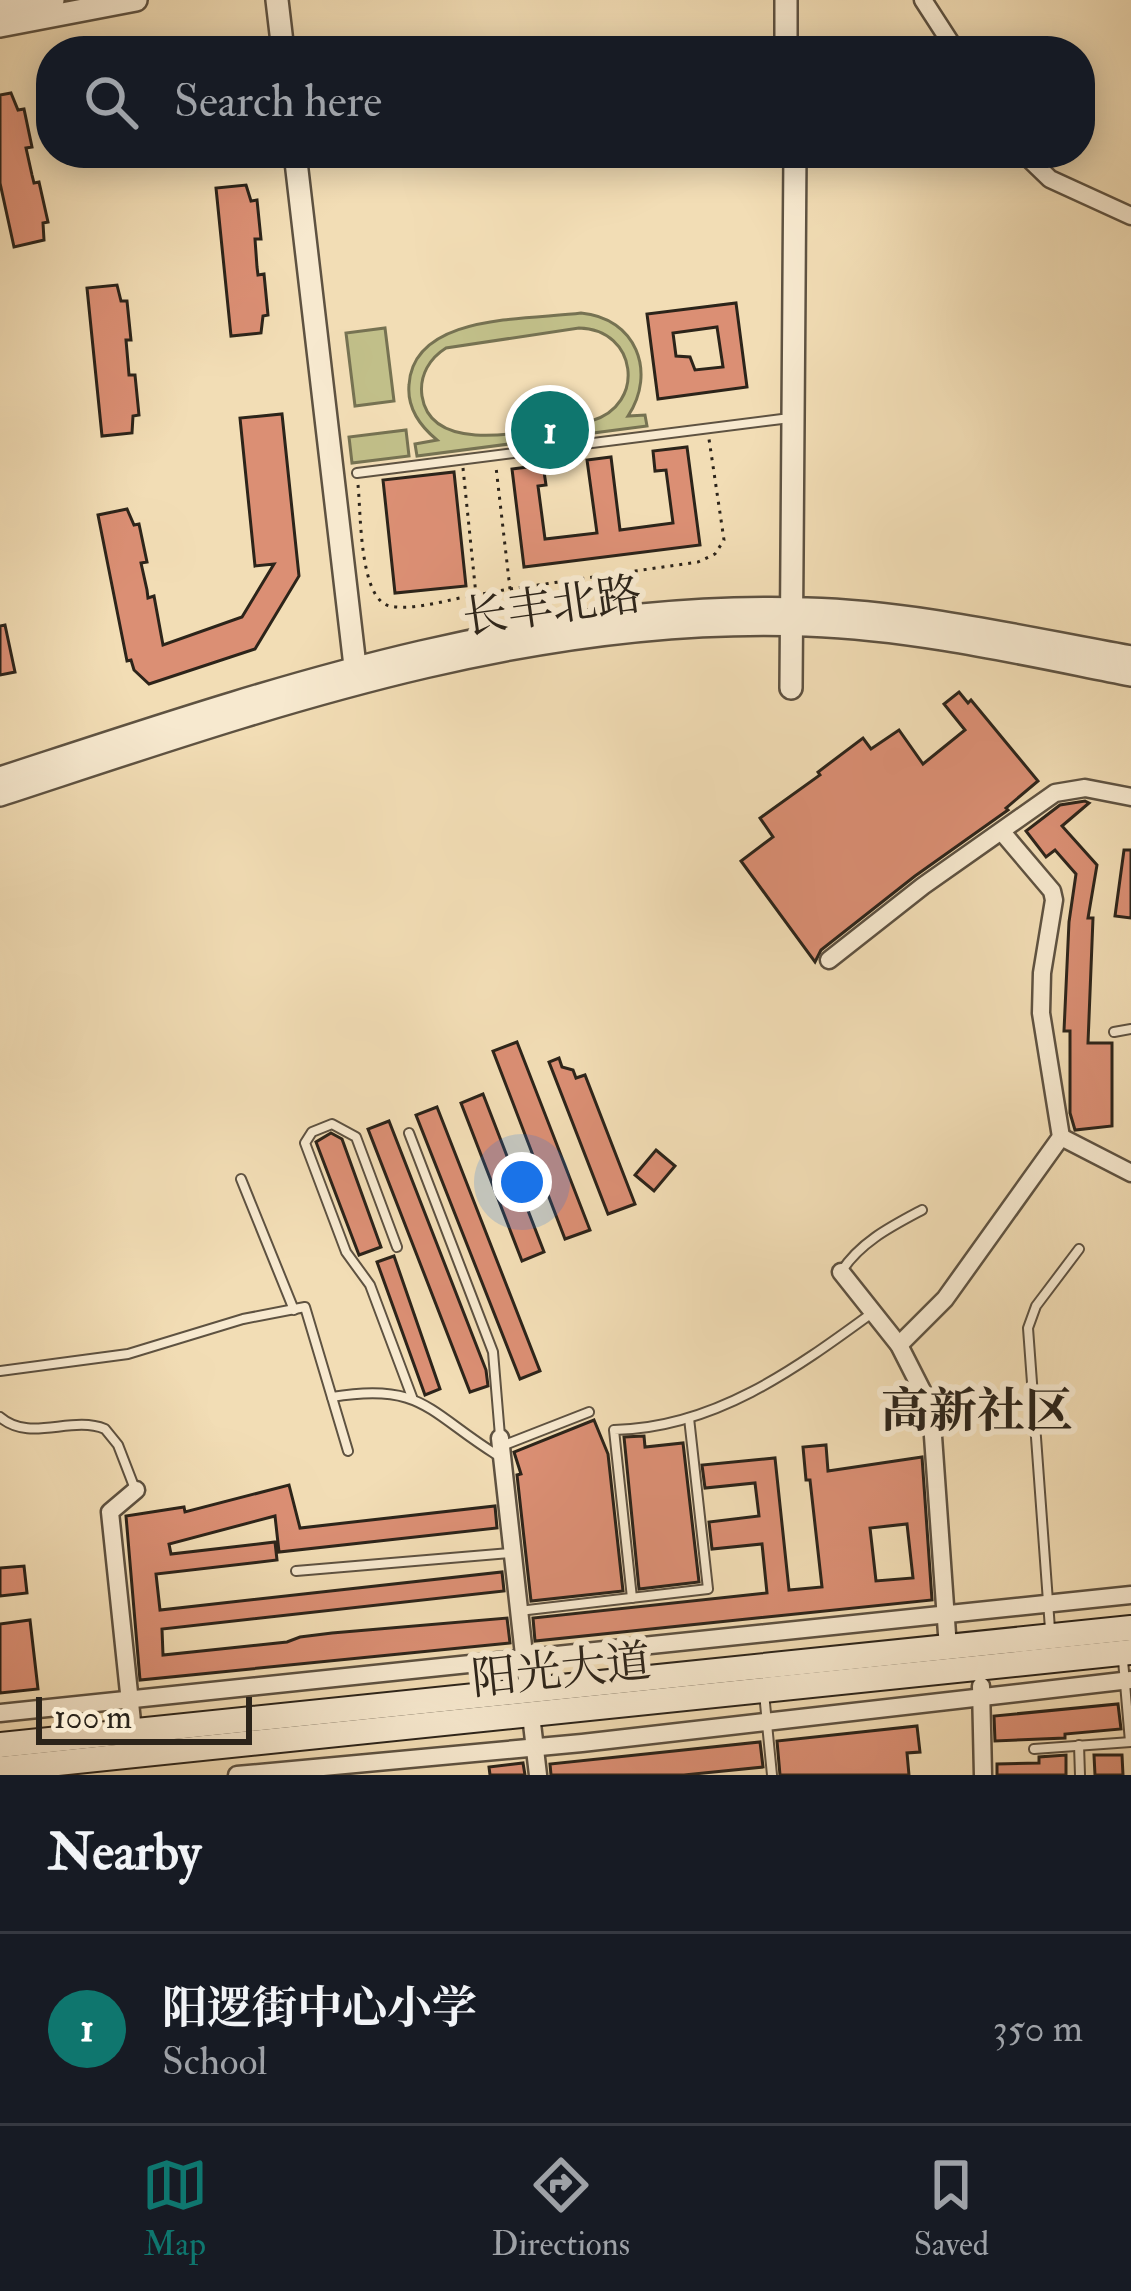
<!DOCTYPE html>
<html lang="en">
<head>
<meta charset="utf-8">
<style>
	:root { --surface:#171b24; --page:#242831; --text:#f1f3f6; --muted:#9ea1a6; --line:#363941; --accent:#0f766e }
	body { margin:0; font-family:"IM FELL Double Pica","Noto Serif SC",serif; background:var(--page); color:var(--text) }
	.scale { position:absolute; left:36px; bottom:30px; width:216px; box-sizing:border-box; padding-left:12px; border:6px solid #2c241a; border-top:0; font-size:33px; line-height:42px; white-space:nowrap; color:#2c241a; -webkit-text-stroke:9px #f7e9cf; paint-order:stroke }
	.you { position:absolute; left:522px; top:1182px; width:42px; height:42px; margin:-30px; border:9px solid #fff; border-radius:50%; background:#1a73e8; box-shadow:0 0 0 18px #1a73e833 }
	.badge { display:grid; place-items:center; width:78px; height:78px; border-radius:50%; background:var(--accent); color:#fff; font-size:39px; font-weight:700 }
	.pin { position:absolute; translate:-50% -50%; border:6px solid #fff; box-shadow:0 3px 12px #0006 }
	.list { margin:0; padding:0; list-style:none }
	h2 { display:flex; justify-content:space-between; align-items:center; height:156px; margin:0; padding:0 48px; font-size:51px }
	h2 small { font-size:39px; font-weight:400; color:var(--muted) }
	.list li { display:grid; grid-template-columns:78px 1fr auto; gap:36px; align-items:center; box-sizing:border-box; height:192px; padding:0 48px; border-top:3px solid var(--line) }
	.list b { display:block; font-size:45px; white-space:nowrap }
	.list p { margin:0; font-size:39px; white-space:nowrap; color:var(--muted) }
	.list em { font-size:39px; font-style:normal; color:var(--muted) }
	.icon { flex:none; width:66px; height:66px; fill:none; stroke:currentColor; stroke-width:2; stroke-linecap:round; stroke-linejoin:round }
	.map { position:relative; flex:none; width:1131px; height:1775px; overflow:hidden }
	.search { position:absolute; background:var(--surface); box-shadow:0 6px 30px #0003; left:36px; right:36px; top:36px; height:132px; display:flex; align-items:center; gap:30px; box-sizing:border-box; padding:0 42px; border-radius:48px; color:var(--muted); font-size:45px }
	.sheet { height:348px; background:var(--surface) }
	nav { display:flex; justify-content:space-around; align-items:center; box-sizing:border-box; height:168px; border-top:3px solid var(--line); background:var(--surface); font-size:33px; color:var(--muted) }
	nav a { display:grid; justify-items:center; gap:6px }
	nav .on { color:var(--accent) }
	.map>svg:first-child { display:block }
</style>
</head>
<body>
<div class="map">
<svg width="1131" height="1775" viewBox="0 0 1131 1775">
	<rect width="100%" height="100%" fill="#f2ddb5"/>
	<filter id="stains"><feTurbulence type="fractalNoise" baseFrequency=".00167" numOctaves="4"/><feColorMatrix values="0 0 0 0 .2 0 0 0 0 .09 0 0 0 0 .02 0 0 0 .5 -.17"/></filter>
	<radialGradient id="worn" r=".72"><stop offset=".6" stop-color="#630" stop-opacity="0"/><stop offset="1" stop-color="#630" stop-opacity=".3"/></radialGradient>
	<g fill="#c1bf89" stroke="#767252" stroke-width="3" fill-rule="evenodd">
		<path d="M581,313C636,318 657,372 628,416L645,415L647,426L417,456L415,444L437,440C420,426 407,408 409,385C413,313 528,320 581,313ZM579,328C637,329 647,405 591,421C547,426 432,462 422,396C419,375 430,358 446,348Z"/>
		<path d="M385,328L394,401L355,406L346,333Z"/>
		<path d="M406,430L409,456L352,463L349,437Z"/>
	</g>
	<g fill="#db8f74" stroke="#2c241a" stroke-width="3" fill-rule="evenodd">
		<path d="M11,93L18,110L24,109L32,147L26,148L32,175L34,183L39,182L48,222L43,223L44,240L14,247L0,183V95Z"/>
		<path d="M246,185L251,201L257,200L261,239H255L257,267L258,275L264,274L268,315L263,316L261,333L231,336L216,188Z"/>
		<path d="M117,285L121,301H127L131,340H126L128,363L129,375H135L139,415L133,416L132,433L102,436L87,288Z"/>
		<path d="M736,303L747,387L658,399L647,314ZM717,327L723,367L695,370L690,357L676,356L673,333Z"/>
		<path d="M282,414L299,576L255,649L149,684L134,670L131,660L127,661L98,515L127,509L134,525L139,524L147,562L141,563L147,590L148,598L154,596L163,645L242,617L274,564L255,566L240,418Z"/>
		<path d="M687,447L700,545L524,567L512,469L543,465L546,485L538,486L545,539L597,533L587,460L611,457L620,530L673,523L666,470L655,471L653,451Z"/>
		<path d="M454,472L466,586L395,593L383,480Z"/>
		<path d="M5,625L15,672L0,675V626Z"/>
		<path d="M959,692L968,703L971,700L1038,781L1006,808L1008,810L915,876L821,950L815,962L741,861L773,837L760,818L820,775L818,772L863,738L871,749L899,730L923,764L965,730L944,704Z"/>
		<path d="M1085,801L1089,803L1062,826L1097,865L1088,918H1093L1088,1043H1112V1126L1075,1130L1070,1113V1031H1064L1069,922L1076,874L1055,850L1046,857L1026,831L1060,805Z"/>
		<path d="M1124,850H1131V918L1115,916Z"/>
		<path d="M517,1042L590,1230L565,1239L493,1051Z"/>
		<path d="M559,1058L562,1067L573,1070L576,1078L585,1075L635,1204L608,1214L549,1062Z"/>
		<path d="M483,1094L544,1252L522,1261L461,1103Z"/>
		<path d="M437,1107L540,1371L520,1379L416,1115Z"/>
		<path d="M389,1121L486,1370L488,1386L470,1392L368,1129Z"/>
		<path d="M331,1133L342,1139L381,1247L359,1255L316,1142Z"/>
		<path d="M656,1150L675,1166L654,1191L635,1175Z"/>
		<path d="M394,1256L440,1389L425,1395L377,1262Z"/>
		<path d="M594,1420L608,1454L623,1591L531,1601L517,1475L521,1474L514,1452Z"/>
		<path d="M644,1436L645,1447L683,1443L699,1582L639,1589L624,1437Z"/>
		<path d="M826,1445L828,1471L922,1457L932,1600L535,1641L533,1618L767,1593L762,1544L712,1549L709,1522L759,1516L755,1483L705,1488L702,1465L775,1458L789,1590L822,1587L810,1480H806L803,1447ZM907,1524L913,1578L876,1581L870,1528Z"/>
		<path d="M289,1485L300,1528L495,1506L497,1528L279,1552L275,1516L169,1544L171,1554L275,1542L277,1560L156,1574L160,1610L502,1572L504,1591L162,1629L163,1655L287,1642L300,1637L332,1633L507,1618L510,1643L140,1680L126,1516L184,1507L185,1512Z"/>
		<path d="M24,1566L27,1593L0,1596V1568Z"/>
		<path d="M30,1620L38,1689L0,1693V1624Z"/>
		<path d="M1118,1704L1121,1729L1065,1734V1738L995,1741L994,1716Z"/>
		<path d="M917,1726L920,1752L907,1753L909,1775H780L777,1741Z"/>
		<path d="M760,1742L763,1767L684,1775H551L550,1764Z"/>
		<path d="M1066,1755V1775H997V1764L1039,1763V1757Z"/>
		<path d="M1094,1755H1122L1123,1775H1095Z"/>
		<path d="M523,1763L525,1775H490L489,1767Z"/>
	</g>
	<g fill="none" stroke-linecap="round" stroke-linejoin="round">
		<defs>
			<g id="service">
				<path d="M357,473L782,419"/>
				<path d="M1114,1032L1131,1029"/>
				<path d="M409,1133L493,1352L500,1436"/>
				<path d="M241,1179L294,1310"/>
				<path d="M397,1247L356,1137L332,1124L312,1132L305,1143L346,1252L370,1285L412,1397"/>
				<path d="M841,1272C860,1242 892,1226 922,1210"/>
				<path d="M0,1371L128,1354L243,1319L305,1307L348,1451"/>
				<path d="M332,1397C422,1382 428,1412 497,1455"/>
				<path d="M0,1417C30,1443 71,1415 105,1429L118,1445L135,1489"/>
				<path d="M502,1446L589,1412"/>
				<path d="M296,1571L510,1553"/>
				<path d="M632,1598L614,1430C714,1428 794,1370 872,1313"/>
				<path d="M519,1611L708,1589L689,1418"/>
				<path d="M1050,1629L1028,1328L1036,1306L1079,1249"/>
				<path d="M1123,1660L1130,1742"/>
				<path d="M764,1693L772,1775"/>
				<path d="M1079,1745L1080,1775"/>
				<path d="M1034,1749L1131,1742"/>
			</g>
			<g id="minor">
				<path d="M923,0L956,51"/>
				<path d="M1023,153L1050,179L1131,216"/>
				<path d="M829,960L923,886L1055,793L1085,788L1131,797"/>
				<path d="M1061,1137L1131,1173"/>
				<path d="M841,1272L899,1345L931,1408L948,1648"/>
				<path d="M899,1345L945,1299L1061,1137L1041,1013L1042,973L1054,900L1052,891L1002,832"/>
				<path d="M500,1438L528,1691"/>
				<path d="M981,1686L983,1775"/>
				<path d="M0,1713L1131,1595"/>
				<path d="M531,1715L538,1775"/>
				<path d="M133,1731L110,1512L136,1490"/>
				<path d="M237,1775L582,1743L1131,1680"/>
			</g>
			<g id="tertiary">
				<path d="M277,0L283,51"/>
				<path d="M0,10L53,0"/>
				<path d="M0,26L136,0"/>
				<path d="M786,51V0"/>
				<path d="M295,153L355,666"/>
				<path d="M791,688L795,153"/>
				<path d="M0,778C264,692 525,600 807,609C916,612 1024,638 1131,657"/>
				<path d="M0,795C263,709 526,614 807,625C917,629 1024,654 1131,675"/>
			</g>
			<g id="secondary">
				<path d="M0,1745L1131,1628"/>
				<path d="M0,1769L1131,1652"/>
			</g>
		</defs>
		<use href="#service" stroke="#5e5241" stroke-width="12"/>
		<use href="#minor" stroke="#5e5241" stroke-width="21"/>
		<use href="#tertiary" stroke="#5e5241" stroke-width="26"/>
		<use href="#secondary" stroke="#2c241a" stroke-width="28"/>
		<g stroke="#2c241a" stroke-width="3" stroke-dasharray="3 6" stroke-linecap="butt">
			<path d="M463,468L476,595L510,589L496,467"/>
			<path d="M358,485C361,512 359,600 390,606C415,611 450,599 475,595"/>
			<path d="M510,589L698,562L715,554L724,540L709,439"/>
		</g>
		<use href="#service" stroke="#f7e9cf" stroke-width="8"/>
		<use href="#minor" stroke="#f7e9cf" stroke-width="16"/>
		<use href="#tertiary" stroke="#f7e9cf" stroke-width="21"/>
		<use href="#secondary" stroke="#f7e9cf" stroke-width="24"/>
	</g>
	<g text-anchor="middle" stroke-width="12" stroke-linejoin="round" paint-order="stroke">
		<g font-size="45" fill="#2c241a" stroke="#f7e9cf">
			<text transform="translate(552 605) rotate(-8)" y="16">长丰北路</text>
			<text transform="translate(561 1669) rotate(-6)" y="16">阳光大道</text>
		</g>
		<g font-size="48" font-weight="bold" fill="#2c241a" stroke="#f7e9cf">
			<text x="977" y="1427">高新社区</text>
		</g>
	</g>
	<rect width="100%" height="100%" filter="url(#stains)"/>
	<rect width="100%" height="100%" fill="url(#worn)"/>
</svg>
<div class="scale">100 m</div>
<div class="you"></div>
<div class="pin badge" style="left:550px;top:430px">1</div>
<div class="search"><svg class="icon" aria-label="search" viewBox="0 0 24 24"><circle cx="10" cy="10" r="6"/><path d="M15 15l6 6"/></svg>Search here</div>
</div>
<section class="sheet">
<h2>Nearby<small></small></h2>
<ul class="list">
<li><span class="badge">1</span><div><b>阳逻街中心小学</b><p>School</p></div><em>350 m</em></li>
</ul>
</section>
<nav>
<a class="on"><svg class="icon" aria-label="map" viewBox="0 0 24 24"><path d="M3 6l6-2 6 2 6-2v14l-6 2-6-2-6 2zM9 4v14M15 6v14"/></svg>Map</a>
<a><svg class="icon" aria-label="directions" viewBox="0 0 24 24"><path d="M12 3l9 9-9 9-9-9zM9 14v-3h6M13 9l2 2-2 2"/></svg>Directions</a>
<a><svg class="icon" aria-label="saved" viewBox="0 0 24 24"><path d="M7 4h10v16l-5-4-5 4z"/></svg>Saved</a>
</nav>
</body>
</html>
